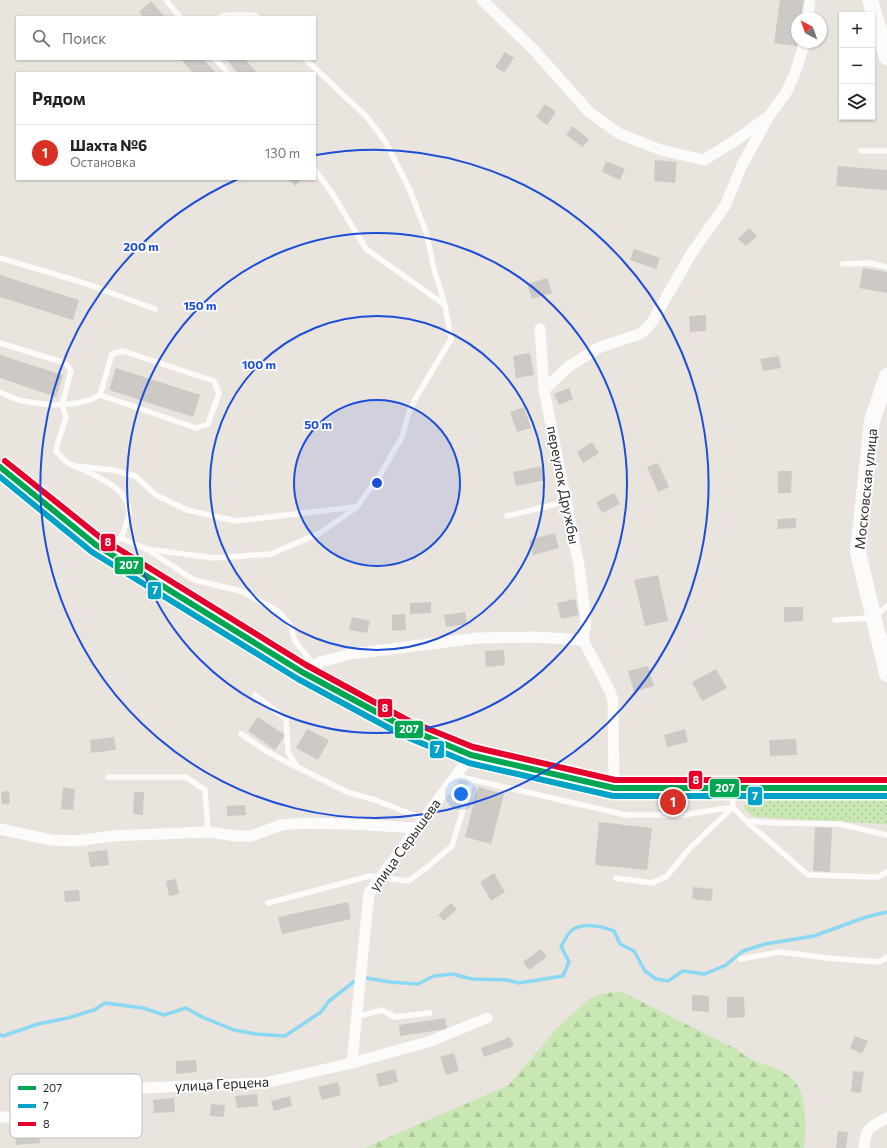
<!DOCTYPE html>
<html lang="ru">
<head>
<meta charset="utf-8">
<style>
	:root { --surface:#fff; --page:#f6f6f6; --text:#222; --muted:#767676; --line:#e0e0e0; --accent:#d93025 }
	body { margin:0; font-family:Commissioner,sans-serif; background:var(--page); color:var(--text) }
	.controls { position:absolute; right:12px; top:12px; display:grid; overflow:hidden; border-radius:0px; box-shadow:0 1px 3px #0004 }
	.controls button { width:36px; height:36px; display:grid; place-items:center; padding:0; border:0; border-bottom:1px solid var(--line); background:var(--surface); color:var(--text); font:20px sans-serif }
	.compass { position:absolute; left:791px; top:12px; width:36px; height:36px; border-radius:50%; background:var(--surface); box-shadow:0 1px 3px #0004; rotate:319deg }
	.you { position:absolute; left:461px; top:794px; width:14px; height:14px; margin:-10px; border:3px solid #fff; border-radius:50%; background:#1a73e8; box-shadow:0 0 0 6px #1a73e833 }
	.badge { display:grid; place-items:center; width:26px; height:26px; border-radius:50%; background:var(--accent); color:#fff; font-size:13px; font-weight:700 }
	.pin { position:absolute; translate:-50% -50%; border:2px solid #fff; box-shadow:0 1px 4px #0006 }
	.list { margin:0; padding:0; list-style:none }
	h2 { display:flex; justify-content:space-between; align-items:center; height:52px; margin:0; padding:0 16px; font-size:17px }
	h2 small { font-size:13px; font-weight:400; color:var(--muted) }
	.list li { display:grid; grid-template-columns:26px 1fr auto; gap:12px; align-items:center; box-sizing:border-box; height:56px; padding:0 16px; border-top:1px solid var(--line) }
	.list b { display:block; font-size:15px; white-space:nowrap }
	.list p { margin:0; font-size:13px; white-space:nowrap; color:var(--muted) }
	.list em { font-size:13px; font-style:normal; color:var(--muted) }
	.icon { flex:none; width:22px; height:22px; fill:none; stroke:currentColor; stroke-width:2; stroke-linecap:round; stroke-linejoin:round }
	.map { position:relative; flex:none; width:887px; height:1148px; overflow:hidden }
	.search { position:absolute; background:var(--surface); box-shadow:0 1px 3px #0004; left:16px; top:16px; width:300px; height:44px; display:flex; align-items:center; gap:10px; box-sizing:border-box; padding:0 14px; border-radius:0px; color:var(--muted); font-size:15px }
	.panel { position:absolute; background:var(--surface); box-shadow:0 1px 3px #0004; left:16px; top:72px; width:300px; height:108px; border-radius:0px }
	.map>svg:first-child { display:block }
</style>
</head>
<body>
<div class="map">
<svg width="887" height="1148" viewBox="0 0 887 1148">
	<defs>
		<pattern id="grass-dots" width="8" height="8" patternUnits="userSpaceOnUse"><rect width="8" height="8" fill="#c9e7b3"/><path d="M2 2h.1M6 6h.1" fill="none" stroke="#adc69a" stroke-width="1.8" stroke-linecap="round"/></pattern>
		<pattern id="forest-firs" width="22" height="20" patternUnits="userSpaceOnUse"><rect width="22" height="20" fill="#c9e7b3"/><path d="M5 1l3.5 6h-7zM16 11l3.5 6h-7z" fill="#adc69a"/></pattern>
	</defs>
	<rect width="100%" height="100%" fill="#e9e4de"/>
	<path fill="url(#grass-dots)" d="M796,795L887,796V824L755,817L747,811L744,806L747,801L754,799Z"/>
	<path fill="url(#forest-firs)" d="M622,992L736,1049C739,1051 742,1054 746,1056C758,1064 774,1066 786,1074C809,1088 806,1124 804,1148H364L509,1085L558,1027L589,999L604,993Z"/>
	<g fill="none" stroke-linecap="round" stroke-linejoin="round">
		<g stroke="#8ad8f2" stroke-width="3.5">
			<path d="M366,978L390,982L418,984L434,976L452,974L472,979L507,980L519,983L563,976L569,962L561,946C564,942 566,937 569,933C579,921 601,926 614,931L620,944L634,951L645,971L656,979L668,981L683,971L705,974L726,965L743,951L765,944L814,936L866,917L887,912"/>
			<path d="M0,1035L3,1036L38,1024L68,1018L94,1010L105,1003L143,1008L164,1015L186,1008L202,1017L234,1030L256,1034L285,1036L321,1012L329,1001L355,981"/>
		</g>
	</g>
	<g fill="#cdcac6">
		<path d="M780,0H804L801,18H797V46L774,43Z"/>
		<path d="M151,1L165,17H143L139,12Z"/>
		<path d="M505,52L514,58L504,73L495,67Z"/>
		<path d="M181,59H203L216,73H193Z"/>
		<path d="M226,59H245L257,73H238Z"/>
		<path d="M545,104L556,112L547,125L536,117Z"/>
		<path d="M572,126L589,139L583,147L566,135Z"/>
		<path d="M655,160L677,162L675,183L654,181Z"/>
		<path d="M606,161L625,169L620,180L602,172Z"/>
		<path d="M838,166L887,170V190L836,186Z"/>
		<path d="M289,179H302L295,186Z"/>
		<path d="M749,228L757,236L746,246L738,239Z"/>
		<path d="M634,249L660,258L656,269L630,260Z"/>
		<path d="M863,268L887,272V293L859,288Z"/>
		<path d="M0,275L79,300L73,320L0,297Z"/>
		<path d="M547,278L552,293L532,299L527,284Z"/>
		<path d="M706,315V331L690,332L689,316Z"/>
		<path d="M530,353L534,375L516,378L513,356Z"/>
		<path d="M0,355L63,375L56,397L0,378Z"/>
		<path d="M779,356L781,368L763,371L760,359Z"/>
		<path d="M116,368L200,395L193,417L109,390Z"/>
		<path d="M569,388L573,399L559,405L554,394Z"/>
		<path d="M524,407L531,428L517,432L510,412Z"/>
		<path d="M592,442L599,453L583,463L577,452Z"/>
		<path d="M658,463L669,487L658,492L647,467Z"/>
		<path d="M543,466L546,480L516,486L513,472Z"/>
		<path d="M778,471H792L791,493H778Z"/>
		<path d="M614,493L620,504L602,513L596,502Z"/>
		<path d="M796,518V528L778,529L777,519Z"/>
		<path d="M555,533L559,548L533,555L529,540Z"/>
		<path d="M658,575L668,621L645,626L634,580Z"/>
		<path d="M575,599L579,615L561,619L557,603Z"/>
		<path d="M431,602V613L410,614V603Z"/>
		<path d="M784,607H803V621L784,622Z"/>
		<path d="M465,612L467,624L446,627L444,615Z"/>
		<path d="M405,614L406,630L392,631V615Z"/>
		<path d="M352,617L370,621L367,633L349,630Z"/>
		<path d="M504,650L505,665L486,667L485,651Z"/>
		<path d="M648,666L654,686L634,692L628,671Z"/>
		<path d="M716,669L727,688L702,701L692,682Z"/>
		<path d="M258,717L285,735L275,750L248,731Z"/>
		<path d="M307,729L329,740L318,760L296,748Z"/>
		<path d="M685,729L688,742L667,747L664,735Z"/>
		<path d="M114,737L116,750L91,753L90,740Z"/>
		<path d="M796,739L797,755L770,756L769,740Z"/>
		<path d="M63,787L75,789L73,810L61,809Z"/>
		<path d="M478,787L504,794L491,844L465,837Z"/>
		<path d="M9,791L10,804H2L1,792Z"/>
		<path d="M134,792H144L143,815L133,814Z"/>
		<path d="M245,805L246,815L227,816V806Z"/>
		<path d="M599,822L652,828L647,870L595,865Z"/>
		<path d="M815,827L832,828L830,872L813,871Z"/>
		<path d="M107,850L109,865L90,867L88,852Z"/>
		<path d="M494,873L505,892L491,901L480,882Z"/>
		<path d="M176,879L179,894L169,896L166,881Z"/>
		<path d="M693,887L713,889L711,901L692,899Z"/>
		<path d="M79,890L80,901L65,902L64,891Z"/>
		<path d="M348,902L351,919L282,934L278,917Z"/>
		<path d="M451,903L457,909L444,921L438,915Z"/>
		<path d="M541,949L547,957L529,970L523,962Z"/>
		<path d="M692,995L709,996V1012L692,1011Z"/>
		<path d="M727,997H744L745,1017L727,1018Z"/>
		<path d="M445,1018L447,1029L400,1036L399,1025Z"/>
		<path d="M855,1036L868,1041L862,1054L850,1048Z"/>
		<path d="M510,1037L514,1046L484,1057L481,1048Z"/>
		<path d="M454,1053L459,1071L446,1075L440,1057Z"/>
		<path d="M196,1060L197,1072L176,1074V1061Z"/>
		<path d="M395,1069L398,1082L379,1087L376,1074Z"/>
		<path d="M853,1071L864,1072L861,1093L851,1092Z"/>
		<path d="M338,1082L341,1095L322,1100L318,1087Z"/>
		<path d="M257,1094L258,1106L237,1108L235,1096Z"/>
		<path d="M290,1096L292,1106L274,1111L271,1101Z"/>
		<path d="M174,1098L175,1112L154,1113L153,1100Z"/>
		<path d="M211,1104L225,1105L224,1117L210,1116Z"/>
		<path d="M39,1129L40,1143L16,1145L15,1131Z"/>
		<path d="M838,1131L848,1132L846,1148H836Z"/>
	</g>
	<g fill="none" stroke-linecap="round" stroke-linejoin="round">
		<g stroke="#fcfbfa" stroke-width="5.5">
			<path d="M166,0L180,17"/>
			<path d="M220,17L227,15H253L257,17"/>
			<path d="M215,59L228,73"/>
			<path d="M861,151H887"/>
			<path d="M315,170L332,193L366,249L445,305"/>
			<path d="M0,258L84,283L155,309"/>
			<path d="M843,264L870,263L887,267"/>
			<path d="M0,343L62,362L67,365L71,371L62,405L66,417L58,442L56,451L65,461L74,466L113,470L135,476L156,495L187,510L236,521L355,507"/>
			<path d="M0,392C7,395 15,400 23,401C48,406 77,408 100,395L196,428L208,424L219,393L214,381L123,351L112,354L100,395"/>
			<path d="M79,468C96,476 128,488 129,511C129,519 124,530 121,538"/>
			<path d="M507,516L565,502"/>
			<path d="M102,543L121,538L146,549L214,558L271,554L320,533L357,507L380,475L402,437L409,412L417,396L451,339L445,305L434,269L426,232L409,188L385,141L367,117L305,59"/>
			<path d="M148,550L194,580L241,591L278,611L291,626L295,641L314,665"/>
			<path d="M835,620L873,618L887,606"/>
			<path d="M255,695L286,719L288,752L297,767L347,792L375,800L424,819"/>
			<path d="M241,734L266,751L296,767"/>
			<path d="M456,776L626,815H683L733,807"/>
			<path d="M108,777H186L205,790L208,832"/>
			<path d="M732,791L733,807L746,821L777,823L840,824L887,835"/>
			<path d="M746,821L808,875L878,877L887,872"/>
			<path d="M616,878L652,883L667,876L689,849L733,807"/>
			<path d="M268,903L370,876L408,881L426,868L452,846L472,780"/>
			<path d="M740,959L780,952L828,958L879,962L887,957"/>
			<path d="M357,1017L382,1010L395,1017L430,1013"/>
		</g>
		<g stroke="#fcfbfa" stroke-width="11">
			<path d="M482,0L534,50L589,112L620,134L661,150L704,160L739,138L769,116L787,91L795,73L805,42"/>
			<path d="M808,18L810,0"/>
			<path d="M540,329L544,390L579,566L586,620L583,640L610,691L613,701L614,788"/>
			<path d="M544,390L568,367L598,348L642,333L652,322L691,254L725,206L742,165L767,120"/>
			<path d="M302,672L320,662L351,654L477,638L536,637L583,640"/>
			<path d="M0,829L51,840L77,841L112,836L208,832L236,836H251L281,825L302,823L350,824L417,828"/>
			<path d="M352,1063L369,893L471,755"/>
			<path d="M0,1117H28L76,1106L119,1089L265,1083L352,1063L431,1041L487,1018"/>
			<path d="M864,1148C865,1128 871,1126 887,1118"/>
		</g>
		<g stroke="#fcfbfa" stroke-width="16">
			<path d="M870,0L887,57"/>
			<path d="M887,376L872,421L858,552L887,674"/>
		</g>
		<path stroke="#cbc6b7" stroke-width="18" d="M0,467L96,545L302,672L406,728L471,755L614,788H887"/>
		<defs>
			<path id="bus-1" d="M0,467L96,545L302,672L406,728L471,755L614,788H887"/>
			<path id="bus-2" d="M0,477L92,552L298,679L402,735L469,763L613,796H887"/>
			<path id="bus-3" d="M5,461L101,538L306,665L409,721L473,747L615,780H887"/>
		</defs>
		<use href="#bus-1" stroke="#fff" stroke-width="9"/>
		<use href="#bus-2" stroke="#fff" stroke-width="9"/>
		<use href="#bus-3" stroke="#fff" stroke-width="9"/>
		<use href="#bus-1" stroke="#00a651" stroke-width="6"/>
		<use href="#bus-2" stroke="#02a3c6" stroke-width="6"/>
		<use href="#bus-3" stroke="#e4002b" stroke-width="6"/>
	</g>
	<circle cx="377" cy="483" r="83" fill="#1d4ed8" fill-opacity=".12"/>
	<g fill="none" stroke="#1d4ed8" stroke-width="2">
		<circle cx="377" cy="483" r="83"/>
		<circle cx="377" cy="483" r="167"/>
		<circle cx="377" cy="483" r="250"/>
		<path d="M316 155A334 334 0 1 1 238 179"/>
	</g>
	<g text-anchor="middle" stroke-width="3.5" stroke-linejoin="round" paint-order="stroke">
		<g font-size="14" fill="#2a2a2a" stroke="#fff">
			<text transform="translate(563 485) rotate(79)" y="5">переулок Дружбы</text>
			<text transform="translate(866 489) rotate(-84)" y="5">Московская улица</text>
			<text transform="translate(405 845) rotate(-54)" y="5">улица Серышева</text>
			<text transform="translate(222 1084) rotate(-3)" y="5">улица Герцена</text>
		</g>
	</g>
	<rect x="10" y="1074" width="132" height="64" rx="6" fill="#fff" stroke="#bfbfbf" stroke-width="1"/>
	<rect x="18" y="1086" width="18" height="4" fill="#00a651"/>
	<rect x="18" y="1104" width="18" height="4" fill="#02a3c6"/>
	<rect x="18" y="1122" width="18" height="4" fill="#e4002b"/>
	<g font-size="11" fill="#2a2a2a">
		<text x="43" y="1092">207</text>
		<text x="43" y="1110">7</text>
		<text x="43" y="1128">8</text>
	</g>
	<circle cx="377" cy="483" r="6" fill="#1d4ed8" stroke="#fff" stroke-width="2"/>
	<g font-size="12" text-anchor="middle" font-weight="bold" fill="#1d4ed8" stroke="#fff" stroke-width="3.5" stroke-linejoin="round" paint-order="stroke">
		<text x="141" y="251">200 m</text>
		<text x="200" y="310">150 m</text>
		<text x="259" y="369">100 m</text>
		<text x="318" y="429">50 m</text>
	</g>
	<g stroke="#fff" stroke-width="1.5">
		<rect x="100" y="533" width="16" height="19" rx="4" fill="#e4002b"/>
		<rect x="114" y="556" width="30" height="19" rx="4" fill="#00a651"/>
		<rect x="147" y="581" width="15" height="19" rx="4" fill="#02a3c6"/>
		<rect x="377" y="698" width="16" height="20" rx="4" fill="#e4002b"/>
		<rect x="394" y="720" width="30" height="19" rx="4" fill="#00a651"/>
		<rect x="429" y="740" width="16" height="19" rx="4" fill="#02a3c6"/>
		<rect x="688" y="770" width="15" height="20" rx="4" fill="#e4002b"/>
		<rect x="709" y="778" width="31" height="20" rx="4" fill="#00a651"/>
		<rect x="747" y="786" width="16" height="20" rx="4" fill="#02a3c6"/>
	</g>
	<g font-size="11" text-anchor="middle" font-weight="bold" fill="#fff">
		<text x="108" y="546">8</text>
		<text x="129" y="569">207</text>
		<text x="155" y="594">7</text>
		<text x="385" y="712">8</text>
		<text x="409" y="733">207</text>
		<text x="437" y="753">7</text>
		<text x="696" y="784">8</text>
		<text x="725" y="792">207</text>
		<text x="755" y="800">7</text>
	</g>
</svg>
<div class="controls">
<button>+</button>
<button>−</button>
<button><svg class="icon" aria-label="layers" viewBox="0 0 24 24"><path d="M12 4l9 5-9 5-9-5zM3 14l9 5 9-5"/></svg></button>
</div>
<svg class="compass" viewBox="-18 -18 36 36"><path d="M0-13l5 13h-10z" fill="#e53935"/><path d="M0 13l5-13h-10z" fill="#767676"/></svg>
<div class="you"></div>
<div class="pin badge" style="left:673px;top:802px">1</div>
<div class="search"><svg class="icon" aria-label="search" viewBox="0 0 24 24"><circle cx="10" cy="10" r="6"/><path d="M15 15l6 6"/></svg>Поиск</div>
<section class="panel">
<h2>Рядом<small></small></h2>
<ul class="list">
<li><span class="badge">1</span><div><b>Шахта №6</b><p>Остановка</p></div><em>130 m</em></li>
</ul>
</section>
</div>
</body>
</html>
